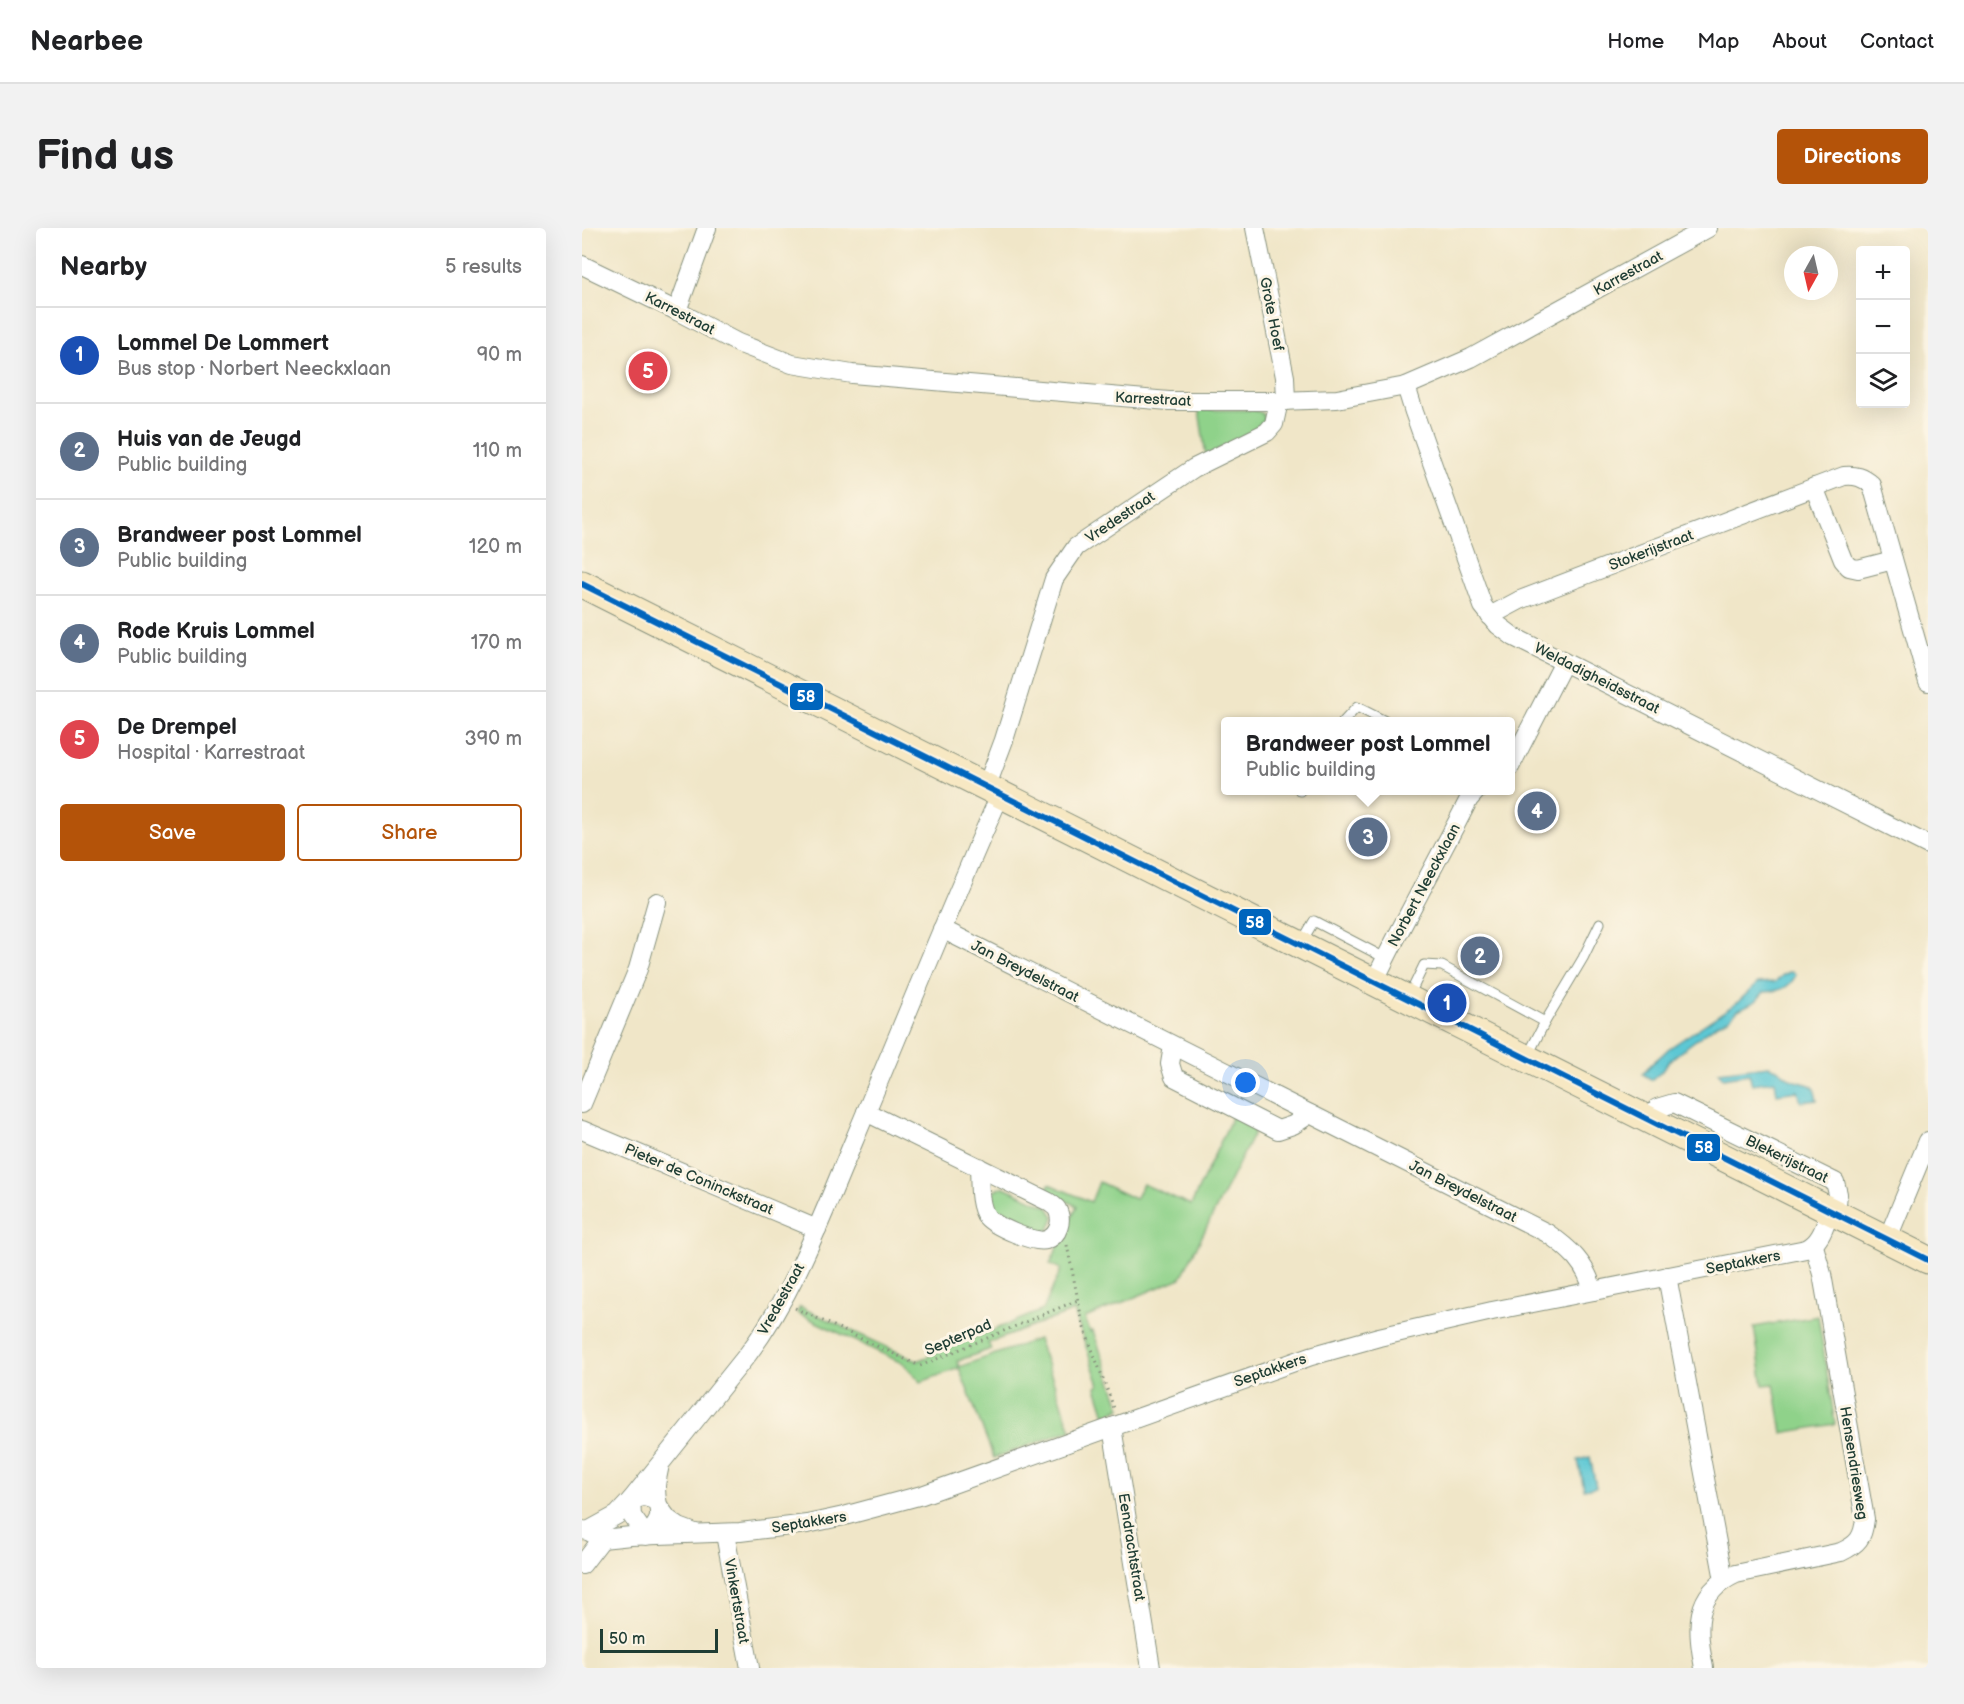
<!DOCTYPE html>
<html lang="en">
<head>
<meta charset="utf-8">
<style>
	:root { --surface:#fff; --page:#f2f2f2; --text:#202124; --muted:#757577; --line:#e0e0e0; --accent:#b45309 }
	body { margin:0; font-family:"Balsamiq Sans",sans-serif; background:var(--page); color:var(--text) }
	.controls { position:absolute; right:18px; top:18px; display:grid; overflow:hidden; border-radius:6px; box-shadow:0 6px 24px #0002 }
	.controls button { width:54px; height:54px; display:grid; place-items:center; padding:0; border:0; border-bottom:2px solid var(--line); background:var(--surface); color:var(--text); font:30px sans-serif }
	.compass { position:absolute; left:1202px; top:18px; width:54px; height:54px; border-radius:50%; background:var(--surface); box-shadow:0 6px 24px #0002; rotate:188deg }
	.scale { position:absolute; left:18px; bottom:15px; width:118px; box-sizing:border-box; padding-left:6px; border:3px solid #1f3d34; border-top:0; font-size:16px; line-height:21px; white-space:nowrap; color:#1f3d34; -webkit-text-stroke:4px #fcf5e5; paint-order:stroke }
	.you { position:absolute; left:664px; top:855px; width:21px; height:21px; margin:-15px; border:4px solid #fff; border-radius:50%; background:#1a73e8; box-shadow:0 0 0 9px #1a73e833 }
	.badge { display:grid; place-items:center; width:39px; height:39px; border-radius:50%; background:var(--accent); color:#fff; font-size:20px; font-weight:700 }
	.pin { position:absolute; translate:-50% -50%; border:3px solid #fff; box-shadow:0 2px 6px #0006 }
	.popup { position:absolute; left:639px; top:489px; width:294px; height:78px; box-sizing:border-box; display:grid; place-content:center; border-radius:6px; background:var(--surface); filter:drop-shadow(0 2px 4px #0005); font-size:20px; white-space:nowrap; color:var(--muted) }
	.popup b { font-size:22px; color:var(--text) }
	.popup::after { content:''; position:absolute; left:50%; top:100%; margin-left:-12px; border:12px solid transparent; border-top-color:var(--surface) }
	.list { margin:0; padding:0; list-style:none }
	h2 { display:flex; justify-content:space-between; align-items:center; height:78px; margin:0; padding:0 24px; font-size:26px }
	h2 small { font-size:20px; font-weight:400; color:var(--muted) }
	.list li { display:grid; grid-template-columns:39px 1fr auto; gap:18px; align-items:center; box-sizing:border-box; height:96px; padding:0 24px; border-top:2px solid var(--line) }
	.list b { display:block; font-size:22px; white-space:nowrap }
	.list p { margin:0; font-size:20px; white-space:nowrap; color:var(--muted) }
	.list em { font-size:20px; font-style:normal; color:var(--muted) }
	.actions { display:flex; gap:12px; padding:18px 24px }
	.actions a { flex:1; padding:14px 0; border:2px solid var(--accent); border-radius:6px; text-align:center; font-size:21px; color:var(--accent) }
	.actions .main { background:var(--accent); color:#fff }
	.icon { flex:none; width:33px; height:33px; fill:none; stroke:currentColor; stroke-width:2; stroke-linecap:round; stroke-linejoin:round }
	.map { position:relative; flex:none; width:1346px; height:1440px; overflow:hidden; border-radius:6px }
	header { display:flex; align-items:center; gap:36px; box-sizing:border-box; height:84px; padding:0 30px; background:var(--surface); border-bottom:2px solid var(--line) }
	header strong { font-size:28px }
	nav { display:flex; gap:33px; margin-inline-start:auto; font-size:21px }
	.intro { display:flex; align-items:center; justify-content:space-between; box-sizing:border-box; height:144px; padding:0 36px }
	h1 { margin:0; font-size:42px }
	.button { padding:15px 27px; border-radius:6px; background:var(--accent); color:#fff; font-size:21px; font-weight:700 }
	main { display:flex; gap:36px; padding:0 36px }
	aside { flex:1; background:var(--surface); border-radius:6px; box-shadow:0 6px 24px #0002 }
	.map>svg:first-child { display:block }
</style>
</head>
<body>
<header>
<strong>Nearbee</strong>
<nav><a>Home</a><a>Map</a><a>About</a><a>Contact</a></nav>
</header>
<div class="intro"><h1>Find us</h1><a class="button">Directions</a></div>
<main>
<aside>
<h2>Nearby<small>5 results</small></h2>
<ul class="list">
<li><span class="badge" style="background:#1a4fb4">1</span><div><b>Lommel De Lommert</b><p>Bus stop · Norbert Neeckxlaan</p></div><em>90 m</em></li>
<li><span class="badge" style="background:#5c6f8a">2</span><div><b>Huis van de Jeugd</b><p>Public building</p></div><em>110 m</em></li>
<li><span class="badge" style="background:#5c6f8a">3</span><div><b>Brandweer post Lommel</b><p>Public building</p></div><em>120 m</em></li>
<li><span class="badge" style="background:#5c6f8a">4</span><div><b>Rode Kruis Lommel</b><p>Public building</p></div><em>170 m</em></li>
<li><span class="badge" style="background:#e0444e">5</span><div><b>De Drempel</b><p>Hospital · Karrestraat</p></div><em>390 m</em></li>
</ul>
<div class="actions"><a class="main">Save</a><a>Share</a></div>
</aside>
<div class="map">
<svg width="1346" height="1440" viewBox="0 0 1346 1440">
	<rect width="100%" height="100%" fill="#fcf5e5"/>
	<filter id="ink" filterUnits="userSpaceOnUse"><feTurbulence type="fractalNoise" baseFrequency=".0167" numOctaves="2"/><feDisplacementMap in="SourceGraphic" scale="12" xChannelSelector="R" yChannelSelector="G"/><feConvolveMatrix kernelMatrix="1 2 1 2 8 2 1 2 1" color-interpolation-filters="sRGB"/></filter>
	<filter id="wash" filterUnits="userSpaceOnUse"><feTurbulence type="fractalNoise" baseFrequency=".008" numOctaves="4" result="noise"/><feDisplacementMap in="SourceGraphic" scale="24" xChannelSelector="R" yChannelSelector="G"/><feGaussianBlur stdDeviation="1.35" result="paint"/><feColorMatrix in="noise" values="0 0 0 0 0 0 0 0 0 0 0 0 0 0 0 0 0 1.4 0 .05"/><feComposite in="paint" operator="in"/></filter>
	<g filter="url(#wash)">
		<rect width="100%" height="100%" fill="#f0e6c8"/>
		<g fill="#8fd28a" stroke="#57885f" stroke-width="1.5">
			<path d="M617,182H672L680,185L683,191L672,203L624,228Z"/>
			<path d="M651,887L673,898L672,905L599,1050L503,1090L508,1104L511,1103L539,1180L523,1187L514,1159L517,1157L492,1083L406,1115L409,1121L375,1133L377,1139L456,1111L489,1202L412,1230L377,1140L339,1154L322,1136L215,1085L218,1079L335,1133L461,1082L479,1041L468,1036L495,978L464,963L467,956L509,974L517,954L553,971L561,956L609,977Z"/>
			<path d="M422,959L466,979L472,989L467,1002L456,1005L410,984C405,971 406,961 422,959Z"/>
			<path d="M1236,1088L1253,1196L1200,1205L1192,1156L1181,1157L1172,1099Z"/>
		</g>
		<g fill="#5bc7d4" stroke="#3d8284" stroke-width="1.5">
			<path d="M1210,743L1214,747C1207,761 1197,763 1182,764L1174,773L1156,782L1147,791L1134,797L1107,817L1087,833L1079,844L1070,852L1061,846C1067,836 1078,830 1086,821L1156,774L1176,755L1193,754L1201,747Z"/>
			<path d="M1187,838L1195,841L1210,852L1228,857L1232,860L1235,872L1219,874L1216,863L1195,866L1193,853L1170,856L1167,846L1141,850L1136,844Z"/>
			<path d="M1008,1229L1014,1259L1002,1261L996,1232Z"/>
		</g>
	</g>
	<g filter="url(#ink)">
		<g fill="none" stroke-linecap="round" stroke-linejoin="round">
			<defs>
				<g id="lane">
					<path d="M761,494L775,479L805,494"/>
					<path d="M718,563V562"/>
					<path d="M719,715L732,693L803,730"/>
					<path d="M827,768L842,737L860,738L963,794L945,829"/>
					<path d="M963,794L1001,730L1018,695"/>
				</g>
				<g id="street">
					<path d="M673,0L703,149L704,173"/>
					<path d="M0,37L95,83L156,115L210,136L270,146L587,173H697L755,171L824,158L889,130L1126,0"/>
					<path d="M95,83L125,0"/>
					<path d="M824,158L832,184L901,378L916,397L932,409L1346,617"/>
					<path d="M1232,259L1261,332L1267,339L1276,341L1311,332"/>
					<path d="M908,388L938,372L1262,248C1274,247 1281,249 1290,257L1346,454"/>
					<path d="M928,539L982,434"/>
					<path d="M404,560L422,512L472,351L494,319L612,240L685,204L692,196L697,173"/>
					<path d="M360,701L965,1005C988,1021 1004,1035 1011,1063"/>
					<path d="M792,754C822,692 856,632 887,571L895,562"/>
					<path d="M591,818L588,836L592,849L696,902L711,897L728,886"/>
					<path d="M0,876L56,741L75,674"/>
					<path d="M284,884L465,973C468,975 473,978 475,981C481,992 477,1008 464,1012C453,1016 413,998 405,989C396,977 398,954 397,939"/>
					<path d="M1068,893L1075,880L1092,875L1253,954L1256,966L1254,986"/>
					<path d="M0,902L235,1001"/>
					<path d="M1305,1012L1346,913"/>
					<path d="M1085,1048L1142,1352"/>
					<path d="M530,1199L569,1440"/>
					<path d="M78,1236C77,1244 74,1252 74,1260C74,1285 86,1286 64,1308L50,1288L49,1272L166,1126C213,1063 240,988 271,915C320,799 367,682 418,567"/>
					<path d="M0,1302L6,1303L20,1311L49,1308L158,1304L225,1296L262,1288L340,1267L729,1128L797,1109L910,1083L1224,1021C1239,1015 1243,997 1248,984"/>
					<path d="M6,1303L35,1287L49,1272L62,1269L72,1272L86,1291L97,1299L113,1305"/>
					<path d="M143,1306L168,1440"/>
					<path d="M0,1337L20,1311"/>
					<path d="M1122,1440C1115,1401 1110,1366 1154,1346L1259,1324C1276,1316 1281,1310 1283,1291L1240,1046L1232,1018"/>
				</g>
				<path id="secondary" d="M0,356L1346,1032"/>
			</defs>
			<use href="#lane" stroke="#88927e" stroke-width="11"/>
			<use href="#street" stroke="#88927e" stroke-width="20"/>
			<use href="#secondary" stroke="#88927e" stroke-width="29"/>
			<g stroke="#88927e" stroke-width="3" stroke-dasharray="1.5 4.5" stroke-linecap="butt">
				<path d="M485,1017L501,1097L532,1180"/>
				<path d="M213,1080L338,1138L496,1072"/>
			</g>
			<use href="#lane" stroke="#fff" stroke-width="9"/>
			<use href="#street" stroke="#fff" stroke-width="18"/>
			<use href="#secondary" stroke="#f7e8c3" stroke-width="27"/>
			<defs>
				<path id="bus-1" d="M0,356L1346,1032"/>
			</defs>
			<use href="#bus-1" stroke="#fcf5e5" stroke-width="10"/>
			<use href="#bus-1" stroke="#0065bd" stroke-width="6"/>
		</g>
	</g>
	<g text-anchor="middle" stroke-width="6" stroke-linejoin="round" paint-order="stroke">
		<g font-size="15" fill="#1f3d34" stroke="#fcf5e5">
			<text transform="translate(1046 45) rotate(-29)" y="5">Karrestraat</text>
			<text transform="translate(98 85) rotate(27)" y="5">Karrestraat</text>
			<text transform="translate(690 86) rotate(79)" y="5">Grote Hoef</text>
			<text transform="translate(571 171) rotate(3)" y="5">Karrestraat</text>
			<text transform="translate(538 289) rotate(-34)" y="5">Vredestraat</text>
			<text transform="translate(1069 322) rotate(-21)" y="5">Stokerijstraat</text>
			<text transform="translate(1015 450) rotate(27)" y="5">Weldadigheidsstraat</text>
			<text transform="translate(842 657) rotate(-62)" y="5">Norbert Neeckxlaan</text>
			<text transform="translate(443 743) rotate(27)" y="5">Jan Breydelstraat</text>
			<text transform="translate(1205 931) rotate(26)" y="5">Blekerijstraat</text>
			<text transform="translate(117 951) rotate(23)" y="5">Pieter de Coninckstraat</text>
			<text transform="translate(881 963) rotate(27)" y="5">Jan Breydelstraat</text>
			<text transform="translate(1161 1034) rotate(-11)" y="5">Septakkers</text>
			<text transform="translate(199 1071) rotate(-61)" y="5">Vredestraat</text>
			<text transform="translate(376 1109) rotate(-23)" y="5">Septerpad</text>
			<text transform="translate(688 1142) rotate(-19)" y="5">Septakkers</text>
			<text transform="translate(1272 1235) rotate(81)" y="5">Hensendriesweg</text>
			<text transform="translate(227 1294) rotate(-9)" y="5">Septakkers</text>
			<text transform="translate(550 1319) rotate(81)" y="5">Eendrachtstraat</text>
			<text transform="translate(155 1373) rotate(80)" y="5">Vinkertstraat</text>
		</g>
	</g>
	<g stroke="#fcf5e5" stroke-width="2">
		<rect x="207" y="454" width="35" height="29" rx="6" fill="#0065bd"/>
		<rect x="656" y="680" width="34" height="28" rx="6" fill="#0065bd"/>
		<rect x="1104" y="905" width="35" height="29" rx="6" fill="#0065bd"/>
	</g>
	<g font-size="16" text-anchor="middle" font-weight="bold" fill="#fff">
		<text x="224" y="474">58</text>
		<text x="673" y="700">58</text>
		<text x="1122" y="925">58</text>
	</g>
</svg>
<div class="controls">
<button>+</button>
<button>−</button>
<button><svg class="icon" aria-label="layers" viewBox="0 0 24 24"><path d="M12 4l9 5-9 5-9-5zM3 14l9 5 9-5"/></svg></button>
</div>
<svg class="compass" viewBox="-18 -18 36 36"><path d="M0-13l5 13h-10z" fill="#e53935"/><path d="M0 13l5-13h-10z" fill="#757577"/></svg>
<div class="scale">50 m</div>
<div class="you"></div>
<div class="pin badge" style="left:865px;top:775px;background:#1a4fb4">1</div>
<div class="pin badge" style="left:898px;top:728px;background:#5c6f8a">2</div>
<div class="pin badge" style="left:786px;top:609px;background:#5c6f8a">3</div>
<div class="popup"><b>Brandweer post Lommel</b>Public building</div>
<div class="pin badge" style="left:955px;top:583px;background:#5c6f8a">4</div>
<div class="pin badge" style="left:66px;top:143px;background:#e0444e">5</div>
</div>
</main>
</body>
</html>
